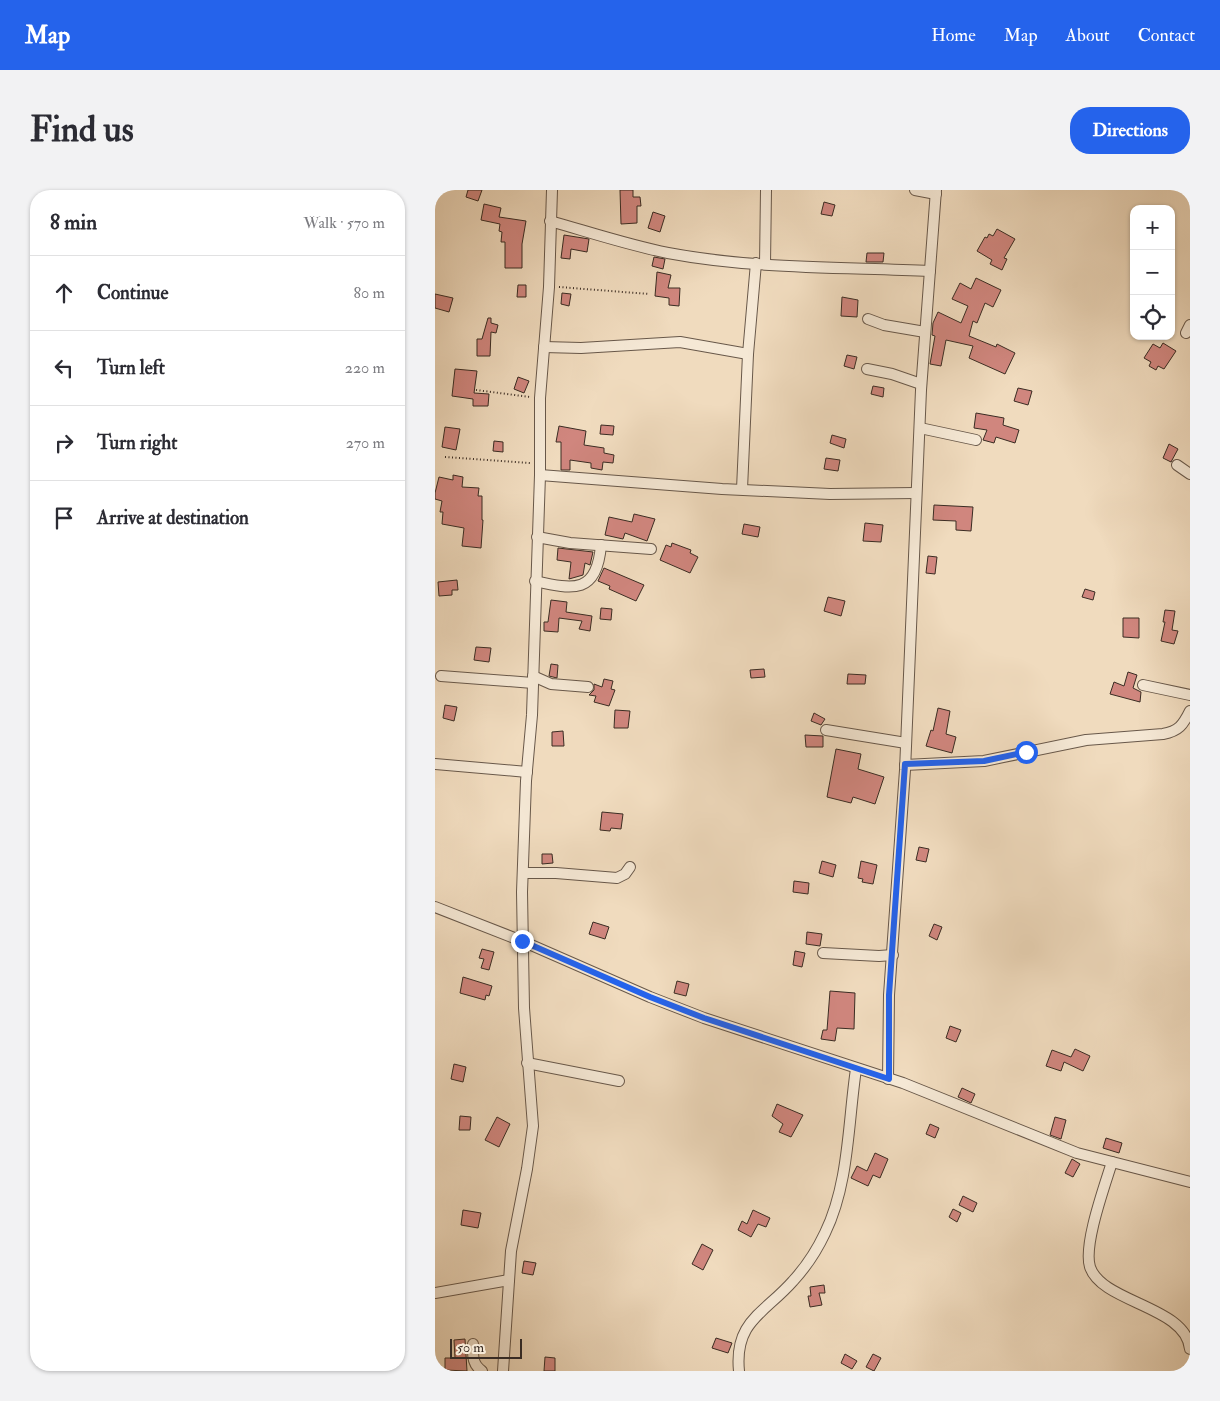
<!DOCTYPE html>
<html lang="en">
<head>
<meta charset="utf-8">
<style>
	:root { --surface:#fff; --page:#f2f2f3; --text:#2b2b33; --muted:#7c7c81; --line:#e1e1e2; --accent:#2563eb }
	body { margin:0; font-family:"IM FELL Double Pica",serif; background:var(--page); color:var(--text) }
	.controls { position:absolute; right:15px; top:15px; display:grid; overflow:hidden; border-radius:10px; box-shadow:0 1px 4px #0004 }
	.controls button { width:45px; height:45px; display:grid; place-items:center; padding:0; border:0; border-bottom:1px solid var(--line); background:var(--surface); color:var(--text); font:25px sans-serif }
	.scale { position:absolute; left:15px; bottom:12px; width:72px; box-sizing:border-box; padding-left:5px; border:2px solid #3a2c23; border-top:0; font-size:14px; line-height:18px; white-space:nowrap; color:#3a2c23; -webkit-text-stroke:4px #f5e8d5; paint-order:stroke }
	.stop { position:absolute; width:15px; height:15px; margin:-11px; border:4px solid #2563eb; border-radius:50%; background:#fff }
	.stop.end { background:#2563eb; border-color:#fff; box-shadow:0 1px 5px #0008 }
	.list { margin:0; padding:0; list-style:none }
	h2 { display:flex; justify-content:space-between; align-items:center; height:65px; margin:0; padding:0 20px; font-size:21px }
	h2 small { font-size:16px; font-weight:400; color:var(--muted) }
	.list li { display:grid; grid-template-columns:32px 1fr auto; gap:15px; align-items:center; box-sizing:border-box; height:75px; padding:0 20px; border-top:1px solid var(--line) }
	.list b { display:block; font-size:19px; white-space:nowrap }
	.list em { font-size:16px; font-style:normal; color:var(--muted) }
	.icon { flex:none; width:28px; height:28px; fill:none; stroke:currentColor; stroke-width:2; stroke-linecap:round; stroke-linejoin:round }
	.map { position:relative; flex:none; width:755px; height:1181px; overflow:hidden; border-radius:20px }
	header { display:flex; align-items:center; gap:30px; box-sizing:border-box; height:70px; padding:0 25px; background:var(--accent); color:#fff }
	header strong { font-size:24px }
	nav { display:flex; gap:28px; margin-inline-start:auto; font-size:18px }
	.intro { display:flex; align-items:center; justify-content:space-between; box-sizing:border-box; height:120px; padding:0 30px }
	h1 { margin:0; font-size:35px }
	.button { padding:12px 22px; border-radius:20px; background:var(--accent); color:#fff; font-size:18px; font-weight:700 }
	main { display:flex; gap:30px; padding:0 30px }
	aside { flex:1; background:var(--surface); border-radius:20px; box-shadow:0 1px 4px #0004 }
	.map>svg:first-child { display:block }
</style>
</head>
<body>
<header>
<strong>Map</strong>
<nav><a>Home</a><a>Map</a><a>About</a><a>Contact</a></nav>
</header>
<div class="intro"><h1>Find us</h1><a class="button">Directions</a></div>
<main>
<aside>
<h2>8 min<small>Walk · 570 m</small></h2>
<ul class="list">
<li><svg class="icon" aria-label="ahead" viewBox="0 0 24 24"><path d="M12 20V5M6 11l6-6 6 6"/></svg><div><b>Continue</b></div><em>80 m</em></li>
<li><svg class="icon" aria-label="left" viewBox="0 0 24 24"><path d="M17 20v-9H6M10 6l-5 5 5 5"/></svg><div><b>Turn left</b></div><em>220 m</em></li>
<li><svg class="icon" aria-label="right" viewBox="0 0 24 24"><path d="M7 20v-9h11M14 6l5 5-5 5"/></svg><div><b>Turn right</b></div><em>270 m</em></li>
<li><svg class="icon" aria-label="arrive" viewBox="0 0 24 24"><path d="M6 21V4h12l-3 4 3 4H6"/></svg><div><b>Arrive at destination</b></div></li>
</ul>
</aside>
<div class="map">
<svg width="755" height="1181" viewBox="0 0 755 1181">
	<rect width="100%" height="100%" fill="#f0dbbe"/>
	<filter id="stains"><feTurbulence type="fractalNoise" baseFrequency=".004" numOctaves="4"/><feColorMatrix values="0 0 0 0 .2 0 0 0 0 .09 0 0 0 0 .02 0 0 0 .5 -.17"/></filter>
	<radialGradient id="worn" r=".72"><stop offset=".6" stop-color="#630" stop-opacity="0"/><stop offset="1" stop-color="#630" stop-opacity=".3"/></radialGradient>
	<g fill="#d0867e" stroke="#3a2c23">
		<path d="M33,0H47L43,11L31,7Z"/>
		<path d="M185,0H198V7H205L206,16H202V33L186,34Z"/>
		<path d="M389,12L400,15L397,26L386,24Z"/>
		<path d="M49,14L66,18L64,27L91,31L87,54V78H70V52H66L67,42L64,41L65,34L46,30Z"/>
		<path d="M218,22L230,26L225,42L213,38Z"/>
		<path d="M562,39L580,49L569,68L572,69L567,80L555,74L557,70L542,61L550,47L552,48L554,44L558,46Z"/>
		<path d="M129,45L154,49L152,62L136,59L135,69L126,68Z"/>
		<path d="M432,63H449L448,72H431Z"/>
		<path d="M219,67L230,69L228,79L217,76Z"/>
		<path d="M222,82L236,85L233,98H245L244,116L234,115V108L220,106Z"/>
		<path d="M541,88L566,100L558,117L550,113L542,133L538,131L534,146L561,157L562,154L580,163L570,184L534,168L538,156L511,150L506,176L495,174L500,146L497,145L498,133L503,122L526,133L533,116L517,109L525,93L536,99Z"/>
		<path d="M83,95H91V107H82Z"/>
		<path d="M127,103L136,104L134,116L126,114Z"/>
		<path d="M0,104L18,108L14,122L0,118Z"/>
		<path d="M407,107L423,110L422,127L406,126Z"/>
		<path d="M53,128H56V133L63,135L61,143L56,142L55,166H42V149H47Z"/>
		<path d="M728,153L741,161L729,179L723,176L721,180L714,176L716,172L709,168L718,154L725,158Z"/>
		<path d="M412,165L422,167L419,179L409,176Z"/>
		<path d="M20,179L42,181L39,203L54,204L53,216H38V209L17,206Z"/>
		<path d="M83,187L94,191L89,203L79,199Z"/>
		<path d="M438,196L449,198L448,207L436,204Z"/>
		<path d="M583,198L597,201L593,215L579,211Z"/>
		<path d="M541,223L569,228L568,235L584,240L580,253L561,247L559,253L548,250L552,240L539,238Z"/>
		<path d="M166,235L179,236L178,245L165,244Z"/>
		<path d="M124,236L151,241L149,255L169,258V263L179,265L178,273L168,272L167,280L156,278V273L135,270V280H126V252H121Z"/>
		<path d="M10,237L25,239L21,260L7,257Z"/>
		<path d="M397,245L411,249L409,258L395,253Z"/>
		<path d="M59,251L68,252V262L58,261Z"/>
		<path d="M734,254L743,259L736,272L728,268Z"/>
		<path d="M391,268L405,270L403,281L389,279Z"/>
		<path d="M18,285L28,287L27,297L44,298L43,306H47V330H48L46,358L27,356L29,338L7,334L8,322H5L7,311L0,309V303L4,287L18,290Z"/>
		<path d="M499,315L538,317L536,341L521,340V331L498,330Z"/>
		<path d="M199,324L220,329L212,351L190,343L188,349L170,345L174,327L197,332Z"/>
		<path d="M430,333L448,335L446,352L428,351Z"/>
		<path d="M309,334L325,337L323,347L307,344Z"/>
		<path d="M237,353L256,360L255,363L263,367L255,383L225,370L231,355L236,357Z"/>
		<path d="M123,358L158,362L155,375L150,373L148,385L134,389L136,372L122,370Z"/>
		<path d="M493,366L502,367L500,384L491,383Z"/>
		<path d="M169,378L209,395L201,411L174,399L175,396L163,391Z"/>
		<path d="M22,390L23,400H17V405L4,406L3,392Z"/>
		<path d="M650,399L660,402L658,410L647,407Z"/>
		<path d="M393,407L410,411L406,426L389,421Z"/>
		<path d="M116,410L132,412L131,422L157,426L155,441L144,439L147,431L124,428L123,442L109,441V432H113Z"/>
		<path d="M166,418L177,419L176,430L165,429Z"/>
		<path d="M730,420L740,421L737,440L743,441L739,454L726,451L730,432H728Z"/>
		<path d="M688,428H704V448L688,447Z"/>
		<path d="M41,457L56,458L54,472L39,470Z"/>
		<path d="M116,474L123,475L122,488L114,486Z"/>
		<path d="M329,479L330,487L316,488L315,480Z"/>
		<path d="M693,482L702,485L698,498L706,502L705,512L675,504L679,492L689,496Z"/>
		<path d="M413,484L431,485L430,494H412Z"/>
		<path d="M169,489L178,491L176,499L180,500L174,516L159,512L161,506L154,505L159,500V494L167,497Z"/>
		<path d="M10,515L22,517L19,531L8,528Z"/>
		<path d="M503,518L515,521L511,544L521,547L517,563L491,556L496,540L498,541Z"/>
		<path d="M180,520L195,521L193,538H179Z"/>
		<path d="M379,523L390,529L386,535L376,531Z"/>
		<path d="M128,541L129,556H117V542Z"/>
		<path d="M370,545L388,546V557H371Z"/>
		<path d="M401,559L426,564L423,579L449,587L440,614L418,607L416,613L392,607Z"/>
		<path d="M167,622L188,624L186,639L176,638L175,641L165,640Z"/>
		<path d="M484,657L494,659L491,672L481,670Z"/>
		<path d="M107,664H117L118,673L107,674Z"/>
		<path d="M387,671L401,675L398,687L384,683Z"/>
		<path d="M426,671L442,675L438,694L427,692L428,689L423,688Z"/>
		<path d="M359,691L374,693L373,704L358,702Z"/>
		<path d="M158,732L174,737L170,749L154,744Z"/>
		<path d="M499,734L507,737L502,750L494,746Z"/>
		<path d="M372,742L387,744L385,756L371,754Z"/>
		<path d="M47,759L59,762L54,780L46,778L49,769L44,768Z"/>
		<path d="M360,761L370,763L367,777L358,775Z"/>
		<path d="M28,787L57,796L54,806L51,805L50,810L25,803Z"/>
		<path d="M242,791L254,794L251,806L239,803Z"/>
		<path d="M395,801L420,803L419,839L402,838L400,851L386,849L388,840H392Z"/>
		<path d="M515,836L526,840L521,852L511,848Z"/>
		<path d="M640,859L655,866L648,881L629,872L626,881L611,876L617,860L636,867Z"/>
		<path d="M19,874L31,877L28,892L16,889Z"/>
		<path d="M527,898L540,904L536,913L523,907Z"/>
		<path d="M342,914L368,925L356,947L344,942L348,934L337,926Z"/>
		<path d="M25,926L36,927L35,940H24Z"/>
		<path d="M62,927L75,934L64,957L50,950Z"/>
		<path d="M620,927L631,930L626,949L615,945Z"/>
		<path d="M495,934L504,938L500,948L491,944Z"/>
		<path d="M671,948L687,953L684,963L668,958Z"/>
		<path d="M440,963L453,969L445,988L438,985L433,996L416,988L422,976L432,981Z"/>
		<path d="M637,969L645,974L638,987L630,983Z"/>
		<path d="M528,1006L542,1013L538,1022L524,1015Z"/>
		<path d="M518,1019L526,1023L522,1032L514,1027Z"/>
		<path d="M28,1020L46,1023L43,1038L26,1035Z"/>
		<path d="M318,1020L335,1028L331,1037L323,1034L316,1047L303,1040L307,1031L312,1034Z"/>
		<path d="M267,1054L278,1060L268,1080L257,1074Z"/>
		<path d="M89,1071L101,1073L98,1085L87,1083Z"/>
		<path d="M389,1095L390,1103H384L387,1115L375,1117L373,1106H376L375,1097Z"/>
		<path d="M281,1148L297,1153L293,1163L277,1158Z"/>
		<path d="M30,1149L32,1181L10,1180V1168H20L19,1150Z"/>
		<path d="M410,1164L422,1171L417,1179L406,1173Z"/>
		<path d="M438,1164L446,1168L439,1181L431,1177Z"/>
		<path d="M110,1167L120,1168V1181H109Z"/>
	</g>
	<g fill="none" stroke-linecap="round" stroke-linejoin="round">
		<defs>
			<g id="street">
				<path d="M480,0L501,4"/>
				<path d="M115,31C154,42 193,55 233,63C318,79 408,77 495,81"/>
				<path d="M330,74L331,0"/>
				<path d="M433,129L449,135L490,142"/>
				<path d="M751,143L755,135"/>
				<path d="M109,157L146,158L245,152L313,164"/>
				<path d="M432,179L457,184L486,194"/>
				<path d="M485,238L541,250"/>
				<path d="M742,275L755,284"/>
				<path d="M105,285L287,299L395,304L481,303"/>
				<path d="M307,299L313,164L321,73"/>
				<path d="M102,347L135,353L216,359"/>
				<path d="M100,391C139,400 162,404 166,355"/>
				<path d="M6,486L98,493"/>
				<path d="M98,486L116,494L153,497"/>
				<path d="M708,495L755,505"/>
				<path d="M391,540L471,553"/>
				<path d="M0,574L92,582"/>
				<path d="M470,575L549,571L651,550L728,544C744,541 748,535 755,521"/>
				<path d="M88,683H121L182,688L190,684L195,677"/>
				<path d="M0,717L87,751L215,807L269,828L468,893L642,963L755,992"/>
				<path d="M388,763L444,766L458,765"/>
				<path d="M92,873L184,891"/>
				<path d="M453,889L454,805L470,580L486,200L501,0"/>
				<path d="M677,972C670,995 648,1055 655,1077C667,1113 751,1116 755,1159"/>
				<path d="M0,1103L74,1090"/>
				<path d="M38,1154C38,1166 37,1174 47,1181"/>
				<path d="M68,1181L76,1061L92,979L98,936L89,818L87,702L91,591L97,525L105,285V208L114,97L117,0"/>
				<path d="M304,1181C299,1131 330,1123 358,1091C370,1078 382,1060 390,1043C414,994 413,933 421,879"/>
			</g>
		</defs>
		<use href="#street" stroke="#68584a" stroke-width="12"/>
		<g stroke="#3a2c23" stroke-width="2" stroke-dasharray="1 2.5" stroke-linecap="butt">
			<path d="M124,97L214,104"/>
			<path d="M41,200L95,207"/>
			<path d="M10,267L95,273"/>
		</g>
		<use href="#street" stroke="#f5e8d5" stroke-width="10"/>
	</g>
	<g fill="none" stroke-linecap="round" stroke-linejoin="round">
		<path stroke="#2563eb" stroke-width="6" d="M87,751L215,807L269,828L454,889V805L470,574L549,571L591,562"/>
	</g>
	<rect width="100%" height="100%" filter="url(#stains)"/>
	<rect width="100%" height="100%" fill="url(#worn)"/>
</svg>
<div class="controls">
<button>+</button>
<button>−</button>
<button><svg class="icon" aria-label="locate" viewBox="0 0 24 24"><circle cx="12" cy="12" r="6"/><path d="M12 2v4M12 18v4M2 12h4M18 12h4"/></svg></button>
</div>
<div class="scale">50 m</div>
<div class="stop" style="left:591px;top:562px"></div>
<div class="stop end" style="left:87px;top:751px"></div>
</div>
</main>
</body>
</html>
